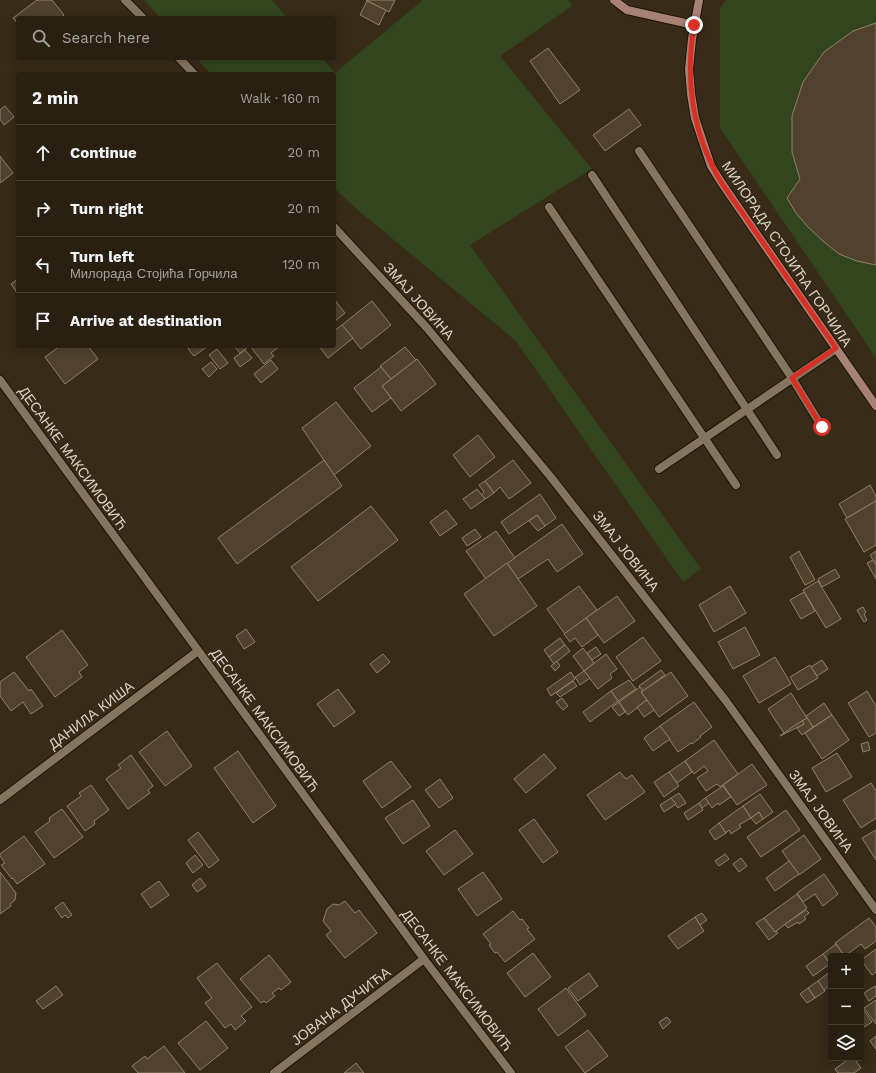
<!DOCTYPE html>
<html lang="en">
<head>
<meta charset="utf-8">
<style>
	:root { --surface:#2a2012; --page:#362d20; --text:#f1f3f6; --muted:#a5a39f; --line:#463e32 }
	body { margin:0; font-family:"Work Sans",sans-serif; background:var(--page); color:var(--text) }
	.controls { position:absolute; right:12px; bottom:12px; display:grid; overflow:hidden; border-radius:4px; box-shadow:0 2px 10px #0003 }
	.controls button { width:36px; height:36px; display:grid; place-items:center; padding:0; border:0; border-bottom:1px solid var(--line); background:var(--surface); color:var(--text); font:20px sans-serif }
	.stop { position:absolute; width:12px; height:12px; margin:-9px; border:3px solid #d93025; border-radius:50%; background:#fff }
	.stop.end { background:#d93025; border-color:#fff; box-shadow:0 1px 4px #0008 }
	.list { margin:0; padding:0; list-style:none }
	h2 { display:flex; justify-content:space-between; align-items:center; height:52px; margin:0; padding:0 16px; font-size:17px }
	h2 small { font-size:13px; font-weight:400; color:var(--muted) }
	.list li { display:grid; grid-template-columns:26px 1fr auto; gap:12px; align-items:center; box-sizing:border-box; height:56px; padding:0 16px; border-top:1px solid var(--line) }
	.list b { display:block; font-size:15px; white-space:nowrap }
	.list p { margin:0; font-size:13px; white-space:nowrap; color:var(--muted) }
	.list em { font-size:13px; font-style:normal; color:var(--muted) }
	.icon { flex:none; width:22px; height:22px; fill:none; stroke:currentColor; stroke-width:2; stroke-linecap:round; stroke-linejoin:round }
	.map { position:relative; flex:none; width:876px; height:1073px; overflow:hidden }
	.search { position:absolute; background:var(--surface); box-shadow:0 2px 10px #0003; left:16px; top:16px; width:320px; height:44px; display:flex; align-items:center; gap:10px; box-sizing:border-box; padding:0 14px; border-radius:4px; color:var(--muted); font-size:15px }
	.panel { position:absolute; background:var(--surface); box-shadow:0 2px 10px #0003; left:16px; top:72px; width:320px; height:276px; border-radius:4px }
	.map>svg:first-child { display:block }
</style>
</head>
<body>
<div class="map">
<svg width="876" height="1073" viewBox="0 0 876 1073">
	<rect width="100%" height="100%" fill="#382b18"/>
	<g fill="#32451f">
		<path d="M144,0H272L287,18H160Z"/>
		<path d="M423,0H568L572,6L500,56L592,169L470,245L701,569L683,582L516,341L359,211L334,188V74H211L196,58H322L335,73Z"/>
		<path d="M726,0H876V358L720,128V8Z"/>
	</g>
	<g fill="#50422f" stroke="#90806b">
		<path d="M37,0H52L64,15L60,18H18V24L13,18Z"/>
		<path d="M366,0H395L389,12Z"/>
		<path d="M367,1L386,10L379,25L360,15Z"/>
		<path d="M876,23V265L857,261L839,254L823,241L808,227L796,213L787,198L800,179L792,152V116L803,82L824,52L853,31Z"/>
		<path d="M548,48L580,90L560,104L530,61Z"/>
		<path d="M5,106L14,117L4,125L0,119V110Z"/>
		<path d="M629,109L641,125L605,151L593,135Z"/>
		<path d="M0,156L13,173L0,183Z"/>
		<path d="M18,279V294L11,284Z"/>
		<path d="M334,299L345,313L334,322Z"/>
		<path d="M372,301L391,325L361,349L342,325Z"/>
		<path d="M342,325L353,338L328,358L319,346H334V331Z"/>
		<path d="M60,346H88L98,359L65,384L45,357Z"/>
		<path d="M192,346H208L194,356L188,349Z"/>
		<path d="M234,346H247L248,347L240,353Z"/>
		<path d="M250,346H280L271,353L274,356L264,364Z"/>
		<path d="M405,347L416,360L391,379L380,366Z"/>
		<path d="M217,349L228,363L220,369L209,355Z"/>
		<path d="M245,350L252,358L240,367L234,358Z"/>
		<path d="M417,359L436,384L401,411L382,386Z"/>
		<path d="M271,360L278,369L261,383L254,374Z"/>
		<path d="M211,362L217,369L209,377L202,369Z"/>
		<path d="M381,367L391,379L382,386L391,398L372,412L354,388Z"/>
		<path d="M336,402L371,446L334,475L302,428Z"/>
		<path d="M478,435L495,457L470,477L453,455Z"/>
		<path d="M324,460L342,486L237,564L218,538Z"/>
		<path d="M513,460L531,483L509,499L500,487L494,493L485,481Z"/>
		<path d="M485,481L494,493L485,499L481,495L484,492L479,485Z"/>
		<path d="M870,485L876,496V501L847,518L839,504Z"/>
		<path d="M477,489L485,499L471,509L463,499Z"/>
		<path d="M540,494L556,518L545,526L537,515L509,534L501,522Z"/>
		<path d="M876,501V545L864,552L845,519Z"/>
		<path d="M371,506L398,540L318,601L291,567Z"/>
		<path d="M446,510L457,524L440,536L430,522Z"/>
		<path d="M537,515L545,526L538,531L529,521Z"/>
		<path d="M562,524L583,554L557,572L548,559L518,579L507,563Z"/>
		<path d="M475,529L481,537L467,546L462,538Z"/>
		<path d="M496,531L515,558L486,579L466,551Z"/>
		<path d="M799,551L815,580L805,585L790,557Z"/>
		<path d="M876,551V565L870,555Z"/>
		<path d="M873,560L876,565V579L867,563Z"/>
		<path d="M507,563L537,606L494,636L464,594Z"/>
		<path d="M835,569L840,577L822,587L818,579Z"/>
		<path d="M818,581L841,619L826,628L803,590Z"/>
		<path d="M579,586L597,610L565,634L547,609Z"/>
		<path d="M730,586L746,613L714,632L699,605Z"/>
		<path d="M804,592L815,611L801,619L790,600Z"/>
		<path d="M617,596L635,621L604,643L586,618Z"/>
		<path d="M863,607L866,612L864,614L867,620L864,622L857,610Z"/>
		<path d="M586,618L598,635L582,647L575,638L570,642L564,634Z"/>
		<path d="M745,627L760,655L733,669L718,642Z"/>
		<path d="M246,629L255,642L244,649L236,636Z"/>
		<path d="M62,630L88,665L79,672L82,677L55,697L26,657Z"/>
		<path d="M643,637L661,661L633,681L616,657Z"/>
		<path d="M560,638L565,645L549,657L544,650Z"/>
		<path d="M565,645L570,651L554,664L549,657Z"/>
		<path d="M596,647L601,654L592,660L587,653Z"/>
		<path d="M583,648L594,663L584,671L573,656Z"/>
		<path d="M383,654L390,662L377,673L370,664Z"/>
		<path d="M606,654L617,669L610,674L612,678L598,689L584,671Z"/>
		<path d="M775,657L791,684L759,703L743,676Z"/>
		<path d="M822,660L828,669L817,676L811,667Z"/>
		<path d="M557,661L560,666L555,671L551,666Z"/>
		<path d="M810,665L818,678L798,690L790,677Z"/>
		<path d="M661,670L665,675L643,691L639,686Z"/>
		<path d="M584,671L590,678L580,685L575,677Z"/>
		<path d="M14,672L29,691L31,689L43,706L31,714L23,702L11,711L0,696V682Z"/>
		<path d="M571,672L575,679L551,696L547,689Z"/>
		<path d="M671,672L688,696L659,717L641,692Z"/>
		<path d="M629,680L636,689L618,701L611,691Z"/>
		<path d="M573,681L577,686L560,697L556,693Z"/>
		<path d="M640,687L643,691L641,692L647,700L628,715L619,702Z"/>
		<path d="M338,689L355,712L334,727L317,704Z"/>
		<path d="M611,691L618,701L590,722L583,712Z"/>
		<path d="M867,691L876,706V733L869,737L848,703Z"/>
		<path d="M791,693L807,718L784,733L768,709Z"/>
		<path d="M562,698L568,706L563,710L556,702Z"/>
		<path d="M647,700L654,710L644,717L637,707Z"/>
		<path d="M619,702L625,712L619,716L612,707Z"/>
		<path d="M694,702L712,727L700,736L701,737L692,744L691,743L678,752L660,726Z"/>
		<path d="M824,703L832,715L813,727L806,716Z"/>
		<path d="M832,715L849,740L822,759L805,733Z"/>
		<path d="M807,718L813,727L802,735L797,728L804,724L802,721Z"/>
		<path d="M802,721L804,724L780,736L791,728Z"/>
		<path d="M660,726L670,739L653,751L644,738Z"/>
		<path d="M167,731L192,766L165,786L139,752Z"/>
		<path d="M714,740L738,774L720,787L717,784L706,791L697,778L708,771L704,766L694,774L685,761Z"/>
		<path d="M868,742L870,750L863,752L861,744Z"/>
		<path d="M238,751L276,806L253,823L214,768Z"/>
		<path d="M837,753L852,777L826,792L812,768Z"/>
		<path d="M544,754L556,768L526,793L514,779Z"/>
		<path d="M131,755L153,786L148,790L150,793L128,809L106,779L121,768L118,765Z"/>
		<path d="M391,761L411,787L382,808L363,781Z"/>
		<path d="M685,761L692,772L677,783L669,772Z"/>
		<path d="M752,764L767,785L737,805L723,785Z"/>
		<path d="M620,772L626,779L632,775L645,792L605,820L587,795Z"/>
		<path d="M669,772L679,786L664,797L654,782Z"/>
		<path d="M440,779L453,798L439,808L425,790Z"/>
		<path d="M871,783L876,791V818L861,828L843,800Z"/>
		<path d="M91,785L109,810L94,821L95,824L85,831L67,806L81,796L79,793Z"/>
		<path d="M723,786L731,797L719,805L718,803L712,808L705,798Z"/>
		<path d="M679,793L686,803L678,808L671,798Z"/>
		<path d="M760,794L773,812L763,819L759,812L751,818L743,806Z"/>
		<path d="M671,798L676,804L664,812L660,805Z"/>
		<path d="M705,798L709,803L702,808L699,803Z"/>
		<path d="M413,800L430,826L403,844L385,818Z"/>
		<path d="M699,803L703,810L688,820L684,813Z"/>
		<path d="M743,806L751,818L739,825L741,827L731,834L729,830L726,833L719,823Z"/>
		<path d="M62,809L83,837L54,858L35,832L50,821L49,818Z"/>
		<path d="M786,810L800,830L761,857L747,837Z"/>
		<path d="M759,812L763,819L756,824L751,818Z"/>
		<path d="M534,819L558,852L543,863L519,830Z"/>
		<path d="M719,823L726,833L715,840L709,831Z"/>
		<path d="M455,830L473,854L444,875L426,851Z"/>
		<path d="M876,830V860L862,838Z"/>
		<path d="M198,832L219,860L209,868L188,840Z"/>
		<path d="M804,835L821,859L799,875L782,851Z"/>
		<path d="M24,836L45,864L17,884L13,878L12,879L1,865L5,863L0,856V854Z"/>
		<path d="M725,854L729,859L719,866L715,861Z"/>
		<path d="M195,855L203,865L193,873L186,863Z"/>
		<path d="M741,858L747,866L739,872L733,864Z"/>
		<path d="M789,861L799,874L775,891L766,878Z"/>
		<path d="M0,872L16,893L15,900L10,904L11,906L0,914Z"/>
		<path d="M483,872L502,899L477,916L458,889Z"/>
		<path d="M824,874L838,894L823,906L815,894L803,902L797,893Z"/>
		<path d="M200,878L206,886L197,892L192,885Z"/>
		<path d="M159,881L169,895L151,908L141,894Z"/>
		<path d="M797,894L807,908L775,932L764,918Z"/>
		<path d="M345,901L355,913L359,910L377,933L345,958L326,935L331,931L323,921L327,909L333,904L339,905Z"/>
		<path d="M63,902L72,915L68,918L65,915L62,918L55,908Z"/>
		<path d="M806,910L809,913L804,917L806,919L799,924L798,922L788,928L785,924Z"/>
		<path d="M513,911L520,920L522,919L529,928L527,929L535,939L505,962L497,952L495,953L489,945L491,944L483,934Z"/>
		<path d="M702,913L707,920L700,925L695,917Z"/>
		<path d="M695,917L704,931L678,949L668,936Z"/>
		<path d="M764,918L775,932L776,931L778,933L769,940L756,923Z"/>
		<path d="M869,918L876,927V941L865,949L861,944L845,956L835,943Z"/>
		<path d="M836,944L843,954L840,956H831V963L830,964L823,954Z"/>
		<path d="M876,949V972L872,975L861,960Z"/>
		<path d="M533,953L551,977L525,997L507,973Z"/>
		<path d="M823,954L830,964L813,976L806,966Z"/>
		<path d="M269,955L291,982L281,990L279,988L272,993L275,996L266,1003L264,1001L261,1003L240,979Z"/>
		<path d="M217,963L252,1007L241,1016L246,1021L235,1030L231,1024L225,1028L205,1003L212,998L197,978Z"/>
		<path d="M831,971V984L824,990L818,981Z"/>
		<path d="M589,973L598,986L578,1001L568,988Z"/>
		<path d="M818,981L825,991L815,998L808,988Z"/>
		<path d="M56,986L63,995L43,1009L36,1001Z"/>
		<path d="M875,986L876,987V996L869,1001L864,993Z"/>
		<path d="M566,988L586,1015L558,1036L538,1009Z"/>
		<path d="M808,988L815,998L807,1003L800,994Z"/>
		<path d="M876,1000V1024L864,1008Z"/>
		<path d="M863,1009L872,1022L861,1029V1011Z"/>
		<path d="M667,1017L671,1022L663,1029L659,1022Z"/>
		<path d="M206,1021L228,1048L200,1070L178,1043Z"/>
		<path d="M588,1030L608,1056L585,1073L565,1047Z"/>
		<path d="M876,1036V1049L870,1041Z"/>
		<path d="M164,1046L185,1073H138L132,1066L145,1056L147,1059Z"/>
		<path d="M850,1058H854L861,1068L854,1073H838L835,1069Z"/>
		<path d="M356,1063L364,1073H344Z"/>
	</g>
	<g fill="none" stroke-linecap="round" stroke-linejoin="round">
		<defs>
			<g id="lane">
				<path d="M639,151L792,378L822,427"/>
				<path d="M592,175L777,455"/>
				<path d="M549,207L736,485"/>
				<path d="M659,469L836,349"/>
			</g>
			<g id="street">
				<path d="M125,0L143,18"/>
				<path d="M179,58L194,74"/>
				<path d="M334,227L427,328L550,476L726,701L876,910"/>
				<path d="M0,380L424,959L511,1073"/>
				<path d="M0,800L198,651"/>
				<path d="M274,1073L424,959"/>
			</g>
			<g id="secondary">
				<path d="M614,0L627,10L694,25"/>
				<path d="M699,0L692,39L689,69L691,94L695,118L711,166L721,182L754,230L876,406"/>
			</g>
		</defs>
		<use href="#lane" stroke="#1f1303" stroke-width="10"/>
		<use href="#street" stroke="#1f1303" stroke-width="10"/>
		<use href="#secondary" stroke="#1f1303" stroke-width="10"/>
		<use href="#lane" stroke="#847560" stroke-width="8"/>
		<use href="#street" stroke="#847560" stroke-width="8"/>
		<use href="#secondary" stroke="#a68174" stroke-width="8"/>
	</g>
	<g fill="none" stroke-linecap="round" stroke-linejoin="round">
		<path stroke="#d93025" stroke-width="5" d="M694,25C685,81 692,132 721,182L836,348L792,378L822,427"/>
	</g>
	<g text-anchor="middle" stroke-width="3" stroke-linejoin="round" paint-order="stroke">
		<g font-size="14" fill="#dcd4c8" stroke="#382b18">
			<text transform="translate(787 254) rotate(56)" y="5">МИЛОРАДА СТОЈИЋА ГОРЧИЛА</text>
			<text transform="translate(419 301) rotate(48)" y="5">ЗМАЈ ЈОВИНА</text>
			<text transform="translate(73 458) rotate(54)" y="5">ДЕСАНКЕ МАКСИМОВИЋ</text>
			<text transform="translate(626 551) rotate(52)" y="5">ЗМАЈ ЈОВИНА</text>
			<text transform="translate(91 715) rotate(-37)" y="5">ДАНИЛА КИША</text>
			<text transform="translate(265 720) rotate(54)" y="5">ДЕСАНКЕ МАКСИМОВИЋ</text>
			<text transform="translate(821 811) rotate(54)" y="5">ЗМАЈ ЈОВИНА</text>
			<text transform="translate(457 980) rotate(53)" y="5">ДЕСАНКЕ МАКСИМОВИЋ</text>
			<text transform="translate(341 1006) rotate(-37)" y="5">ЈОВАНА ДУЧИЋА</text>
		</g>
	</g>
</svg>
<div class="controls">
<button>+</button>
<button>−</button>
<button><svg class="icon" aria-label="layers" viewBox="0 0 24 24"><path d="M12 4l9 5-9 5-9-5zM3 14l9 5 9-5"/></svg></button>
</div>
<div class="stop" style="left:822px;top:427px"></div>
<div class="stop end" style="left:694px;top:25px"></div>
<div class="search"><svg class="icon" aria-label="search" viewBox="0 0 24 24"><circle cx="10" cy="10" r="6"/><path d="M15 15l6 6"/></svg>Search here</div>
<section class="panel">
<h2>2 min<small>Walk · 160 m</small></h2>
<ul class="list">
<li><svg class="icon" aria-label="ahead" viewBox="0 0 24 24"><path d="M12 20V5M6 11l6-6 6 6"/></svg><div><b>Continue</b></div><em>20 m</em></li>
<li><svg class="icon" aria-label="right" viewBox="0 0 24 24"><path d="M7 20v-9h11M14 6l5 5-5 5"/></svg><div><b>Turn right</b></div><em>20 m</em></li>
<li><svg class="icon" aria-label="left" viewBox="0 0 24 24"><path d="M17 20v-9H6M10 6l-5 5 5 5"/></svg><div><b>Turn left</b><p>Милорада Стојића Горчила</p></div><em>120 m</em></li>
<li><svg class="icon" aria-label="arrive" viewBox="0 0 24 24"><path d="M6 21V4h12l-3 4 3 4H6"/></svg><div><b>Arrive at destination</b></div></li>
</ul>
</section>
</div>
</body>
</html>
